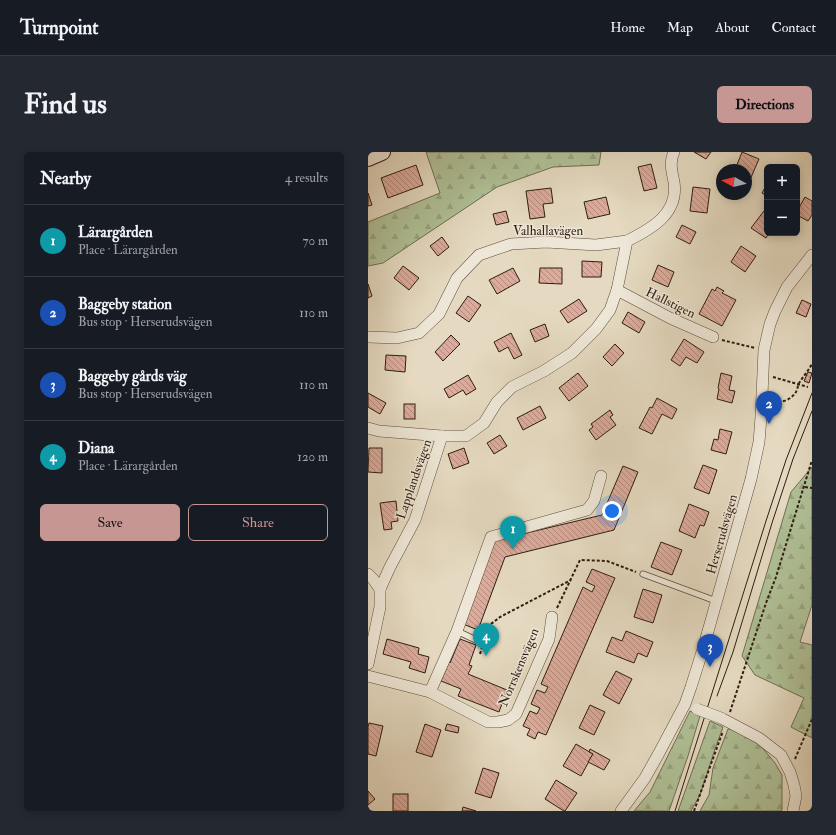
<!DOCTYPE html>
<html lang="en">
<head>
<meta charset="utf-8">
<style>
	:root { --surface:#171b24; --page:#242831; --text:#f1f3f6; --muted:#9ea1a6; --line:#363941; --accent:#c59692 }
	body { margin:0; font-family:"IM FELL Double Pica",serif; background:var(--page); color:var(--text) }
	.controls { position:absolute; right:12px; top:12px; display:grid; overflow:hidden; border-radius:6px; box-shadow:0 2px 10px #0003 }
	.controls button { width:36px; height:36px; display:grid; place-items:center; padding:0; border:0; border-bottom:1px solid var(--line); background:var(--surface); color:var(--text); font:20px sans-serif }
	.compass { position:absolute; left:348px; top:12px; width:36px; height:36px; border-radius:50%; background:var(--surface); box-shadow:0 2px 10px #0003; rotate:278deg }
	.you { position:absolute; left:244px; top:359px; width:14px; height:14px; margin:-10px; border:3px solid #fff; border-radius:50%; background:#1a73e8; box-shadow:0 0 0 6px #1a73e833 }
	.badge { display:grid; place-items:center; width:26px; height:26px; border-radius:50%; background:var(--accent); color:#fff; font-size:13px; font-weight:700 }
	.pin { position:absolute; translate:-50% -33px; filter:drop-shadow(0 1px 2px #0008) }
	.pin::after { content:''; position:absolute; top:21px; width:14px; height:12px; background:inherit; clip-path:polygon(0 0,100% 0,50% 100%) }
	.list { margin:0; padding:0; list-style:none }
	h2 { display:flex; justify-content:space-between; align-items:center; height:52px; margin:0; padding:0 16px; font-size:17px }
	h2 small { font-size:13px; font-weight:400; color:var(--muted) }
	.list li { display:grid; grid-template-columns:26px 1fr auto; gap:12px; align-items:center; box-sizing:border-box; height:72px; padding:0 16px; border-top:1px solid var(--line) }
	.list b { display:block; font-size:15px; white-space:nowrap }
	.list p { margin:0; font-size:13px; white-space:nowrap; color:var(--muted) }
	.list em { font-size:13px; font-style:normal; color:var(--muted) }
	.actions { display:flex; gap:8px; padding:12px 16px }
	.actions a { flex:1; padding:9px 0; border:1px solid var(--accent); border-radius:6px; text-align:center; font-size:14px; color:var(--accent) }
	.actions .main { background:var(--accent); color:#111 }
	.map { position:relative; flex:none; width:444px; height:659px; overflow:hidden; border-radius:6px }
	header { display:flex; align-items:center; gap:24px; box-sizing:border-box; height:56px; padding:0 20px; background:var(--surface); border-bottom:1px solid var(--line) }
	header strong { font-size:19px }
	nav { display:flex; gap:22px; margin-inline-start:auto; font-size:14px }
	.intro { display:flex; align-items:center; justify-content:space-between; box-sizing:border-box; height:96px; padding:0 24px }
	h1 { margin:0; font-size:28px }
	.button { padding:10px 18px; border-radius:6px; background:var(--accent); color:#111; font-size:14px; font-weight:700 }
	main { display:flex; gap:24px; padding:0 24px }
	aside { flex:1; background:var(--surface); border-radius:6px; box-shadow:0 2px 10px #0003 }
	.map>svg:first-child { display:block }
</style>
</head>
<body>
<header>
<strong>Turnpoint</strong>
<nav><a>Home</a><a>Map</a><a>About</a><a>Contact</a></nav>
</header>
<div class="intro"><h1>Find us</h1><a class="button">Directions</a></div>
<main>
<aside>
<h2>Nearby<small>4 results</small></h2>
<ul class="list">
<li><span class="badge" style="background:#0f9aa8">1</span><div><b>Lärargården</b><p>Place · Lärargården</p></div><em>70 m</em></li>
<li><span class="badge" style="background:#1a4fb4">2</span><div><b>Baggeby station</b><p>Bus stop · Herserudsvägen</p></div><em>110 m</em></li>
<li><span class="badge" style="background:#1a4fb4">3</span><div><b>Baggeby gårds väg</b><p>Bus stop · Herserudsvägen</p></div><em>110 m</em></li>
<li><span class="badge" style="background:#0f9aa8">4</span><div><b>Diana</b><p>Place · Lärargården</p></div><em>120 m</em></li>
</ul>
<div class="actions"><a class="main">Save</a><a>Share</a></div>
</aside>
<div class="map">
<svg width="444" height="659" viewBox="0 0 444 659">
	<defs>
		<pattern id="forest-firs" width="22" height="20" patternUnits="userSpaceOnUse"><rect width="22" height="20" fill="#b0c197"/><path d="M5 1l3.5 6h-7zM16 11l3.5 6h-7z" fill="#98a581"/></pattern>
		<pattern id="building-back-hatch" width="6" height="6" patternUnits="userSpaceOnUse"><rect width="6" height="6" fill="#dcab9b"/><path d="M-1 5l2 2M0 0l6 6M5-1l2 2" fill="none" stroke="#b38a7d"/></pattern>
	</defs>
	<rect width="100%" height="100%" fill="#e5dac1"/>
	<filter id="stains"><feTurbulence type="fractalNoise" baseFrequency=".005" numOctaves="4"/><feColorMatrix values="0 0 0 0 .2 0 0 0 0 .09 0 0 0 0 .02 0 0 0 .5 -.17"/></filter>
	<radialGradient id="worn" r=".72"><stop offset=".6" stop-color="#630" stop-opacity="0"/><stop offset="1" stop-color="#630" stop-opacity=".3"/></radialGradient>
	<g fill="url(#forest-firs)" stroke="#6f6e55">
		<path d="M58,0H233L231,13L185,15L129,35L15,111L0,114V70L72,41Z"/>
		<path d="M444,315V453L432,490L444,493V586L423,575L436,546L387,523L374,504L423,340Z"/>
		<path d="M322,559L332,564L320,604L301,659H266L282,640Z"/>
		<path d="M342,569L355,575L347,597L332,643L323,659H310Z"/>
		<path d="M360,577H365L392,593L407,611L414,623V658L413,659H332L341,643L345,616Z"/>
	</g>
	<g fill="url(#building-back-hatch)" stroke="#2e1c13">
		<path d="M326,0H343L338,7Z"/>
		<path d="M374,0L391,7L381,30L378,28V18H367Z"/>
		<path d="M283,12L289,36L276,39L270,15Z"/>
		<path d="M48,13L55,33L20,46L13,26Z"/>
		<path d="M399,32V44L394,41Z"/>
		<path d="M325,35L342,37L339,61L322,59Z"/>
		<path d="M183,36L185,51L175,52L177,65L162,67L158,39Z"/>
		<path d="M0,41L4,53L0,54Z"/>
		<path d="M238,45L242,62L220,67L216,50Z"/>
		<path d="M437,45L444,49V63L440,69L429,63V59Z"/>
		<path d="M138,59L141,70L128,73L125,62Z"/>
		<path d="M396,59L399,61V81H401L398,86L383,76Z"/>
		<path d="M314,73L328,80L322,92L308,85Z"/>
		<path d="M74,85L81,95L70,104L62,94Z"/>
		<path d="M373,94L388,104L377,120L363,110Z"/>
		<path d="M214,109L234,110L233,125H214Z"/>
		<path d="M290,113L306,120L300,135L284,128Z"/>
		<path d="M35,114L51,126L41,138L26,126Z"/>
		<path d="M145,116L152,129L129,142L121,128Z"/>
		<path d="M172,116H194V132L171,131Z"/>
		<path d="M0,132L4,144L0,146Z"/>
		<path d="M349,135L356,139L354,141L368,148L354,174L331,162L344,137L347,139Z"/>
		<path d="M100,144L113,153L101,170L88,161Z"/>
		<path d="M211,147L219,159L200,171L192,159Z"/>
		<path d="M434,148L443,152L438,165L428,161Z"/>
		<path d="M260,160L277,170L271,181L254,171Z"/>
		<path d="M177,172L181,184L167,190L162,178Z"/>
		<path d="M143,181L154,203L146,207L140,195L131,200L126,190Z"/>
		<path d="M83,183L92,192L75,209L67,200Z"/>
		<path d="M316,187L336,200L329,211L318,205L312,214L303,208Z"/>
		<path d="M247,192L256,201L244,214L235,205Z"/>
		<path d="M18,203L38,204L37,220L17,218Z"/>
		<path d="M440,220L444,221L441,231L436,229Z"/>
		<path d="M210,221L220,234L201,249L191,236Z"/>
		<path d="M353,221L364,224L361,238L367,239L364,251L349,247L351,237L350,236Z"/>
		<path d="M100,223L108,237L98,243L95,238L81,246L76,237Z"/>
		<path d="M0,241L18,251L12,262L0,255Z"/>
		<path d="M289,246L309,257L304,267L294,262L284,282L271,276L282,255L284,256Z"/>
		<rect x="36" y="252" width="11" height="15"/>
		<path d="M172,254L178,266L155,278L149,266Z"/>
		<path d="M242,258L245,263L242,265L248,273L228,288L221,278L225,275L223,272Z"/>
		<path d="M352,277L364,280L358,302L343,298L346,287L350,288Z"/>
		<path d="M132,283L139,294L126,302L119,291Z"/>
		<path d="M1,296H14V321L0,320Z"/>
		<path d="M96,296L101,311L85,317L80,302Z"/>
		<path d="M335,313L349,318L341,342L326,336Z"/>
		<path d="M255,314L270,320L246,378L137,405L110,478L95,472L125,389L234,363Z"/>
		<path d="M28,349L30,369L23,370L24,377L16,378L12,351Z"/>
		<path d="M321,352L341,360L336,374L332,373L327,386L311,379Z"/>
		<path d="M293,390L314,398L304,423L283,415Z"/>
		<path d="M224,417L247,426L178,583L170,580L167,587L159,583L162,577L155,574L162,559L169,562L172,556L163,552L169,538L177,541L180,535L173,532L215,435L224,440L227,434L218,430Z"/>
		<path d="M275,437L294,443L285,471L266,465Z"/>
		<path d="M258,479L285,490L279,505L270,501L266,511L238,500L244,485L254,489Z"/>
		<path d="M19,487L51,496L50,502L61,505L57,521L41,516L43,510L15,502Z"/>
		<path d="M92,487L108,493L101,513L104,514L100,522L139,538L131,560L90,544L93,537L73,529L81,510L82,511Z"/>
		<path d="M248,519L264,527L251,552L235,543Z"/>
		<path d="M222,553L237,560L226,583L211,576Z"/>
		<path d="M1,571L15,574L8,604L0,602V575Z"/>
		<path d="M57,572L73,578L64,605L48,600Z"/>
		<path d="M79,572L91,575L90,581L77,578Z"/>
		<path d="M208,592L225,602L213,624L195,614Z"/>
		<path d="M222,597L242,608L236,618L220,610L225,602L221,600Z"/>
		<path d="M115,616L131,621L123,646L107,641Z"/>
		<path d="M188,628L209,641L197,659H196L177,647Z"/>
		<path d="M0,639L7,647L0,653Z"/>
		<rect x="25" y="642" width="15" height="17"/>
		<path d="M95,655L108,659H94Z"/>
	</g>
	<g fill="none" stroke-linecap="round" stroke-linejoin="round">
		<defs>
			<g id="lane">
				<path d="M275,422L348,449"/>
				<path d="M89,479L108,488"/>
			</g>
			<g id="street">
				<path d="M249,138L302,166L345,185"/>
				<path d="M0,185L29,186L51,181L71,162L89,126L111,103L143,92L178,90L228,93L259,89"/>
				<path d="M0,276L11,279L74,284"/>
				<path d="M0,422L5,427L12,437V455L0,512"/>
				<path d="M12,437L22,415L47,368L74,284H98L116,271L129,250L144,235L176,219L204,201L228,177L242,158L249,138L259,89C283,77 311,62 306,30C304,20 301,10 306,0"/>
				<path d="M0,524L62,540L120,570H130L140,568L148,562L181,487L184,465"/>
				<path d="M62,540L89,479L123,385L219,358L226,349L233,324"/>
				<path d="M353,566L391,586L413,603L422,620L426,633L428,644L425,659"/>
				<path d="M253,659L277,626L291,601L317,552L323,535L335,497L383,327L391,290L393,265L396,198L402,172L407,159L419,135L444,103"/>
			</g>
			<path id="secondary" d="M0,6L14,0"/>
		</defs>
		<use href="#lane" stroke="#5c4c3e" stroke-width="7"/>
		<use href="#street" stroke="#5c4c3e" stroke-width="12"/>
		<use href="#secondary" stroke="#2e1c13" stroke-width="18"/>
		<g stroke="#2e1c13" stroke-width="2" stroke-dasharray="3 2" stroke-linecap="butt">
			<path d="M354,188L387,196"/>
			<path d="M405,225L440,235"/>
			<path d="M405,250C413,251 423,248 428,240C429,238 430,234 431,231C435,225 440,219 444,212"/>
			<path d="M437,335L444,336"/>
			<path d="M189,456L212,408L239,409L268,420"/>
			<path d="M112,482L114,479L132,465L203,428"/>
			<path d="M112,502L115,492"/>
			<path d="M362,560L398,451L408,425L444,308"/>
			<path d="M427,607L444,567"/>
			<path d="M326,659L355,579"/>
		</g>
		<use href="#lane" stroke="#eee7d7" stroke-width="5.5"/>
		<use href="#street" stroke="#eee7d7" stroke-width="11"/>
		<use href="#secondary" stroke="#eee7d7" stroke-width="16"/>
		<g stroke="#2e1c13" stroke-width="1">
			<path d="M349,544L365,500L404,371L425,307L444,259"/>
			<path d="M307,659L398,369L418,308L444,241"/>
		</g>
		<defs>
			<path id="street-bridge" d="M329,557L353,566"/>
		</defs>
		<use href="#street-bridge" stroke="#5c4c3e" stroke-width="12" stroke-linecap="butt"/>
		<use href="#street-bridge" stroke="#eee7d7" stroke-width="11"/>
	</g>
	<g text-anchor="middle" stroke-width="3" stroke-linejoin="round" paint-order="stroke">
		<g font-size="13" fill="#2e1c13" stroke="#eee7d7">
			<text x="180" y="83">Valhallavägen</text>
			<text transform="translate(303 150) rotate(26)" y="5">Hallstigen</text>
			<text transform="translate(45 327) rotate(-71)" y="5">Lapplandsvägen</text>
			<text transform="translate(353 382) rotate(-74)" y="5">Herserudsvägen</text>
			<text transform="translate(150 515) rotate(-67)" y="5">Norrskensvägen</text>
		</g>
	</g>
	<rect width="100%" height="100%" filter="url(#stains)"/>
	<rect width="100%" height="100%" fill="url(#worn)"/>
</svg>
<div class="controls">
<button>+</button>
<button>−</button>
</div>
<svg class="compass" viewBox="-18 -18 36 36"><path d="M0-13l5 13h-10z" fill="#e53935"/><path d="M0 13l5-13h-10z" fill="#9ea1a6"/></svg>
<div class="you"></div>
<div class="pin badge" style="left:145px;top:397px;background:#0f9aa8">1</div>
<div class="pin badge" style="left:401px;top:272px;background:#1a4fb4">2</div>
<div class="pin badge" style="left:342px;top:515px;background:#1a4fb4">3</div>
<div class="pin badge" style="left:118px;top:504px;background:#0f9aa8">4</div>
</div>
</main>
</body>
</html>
